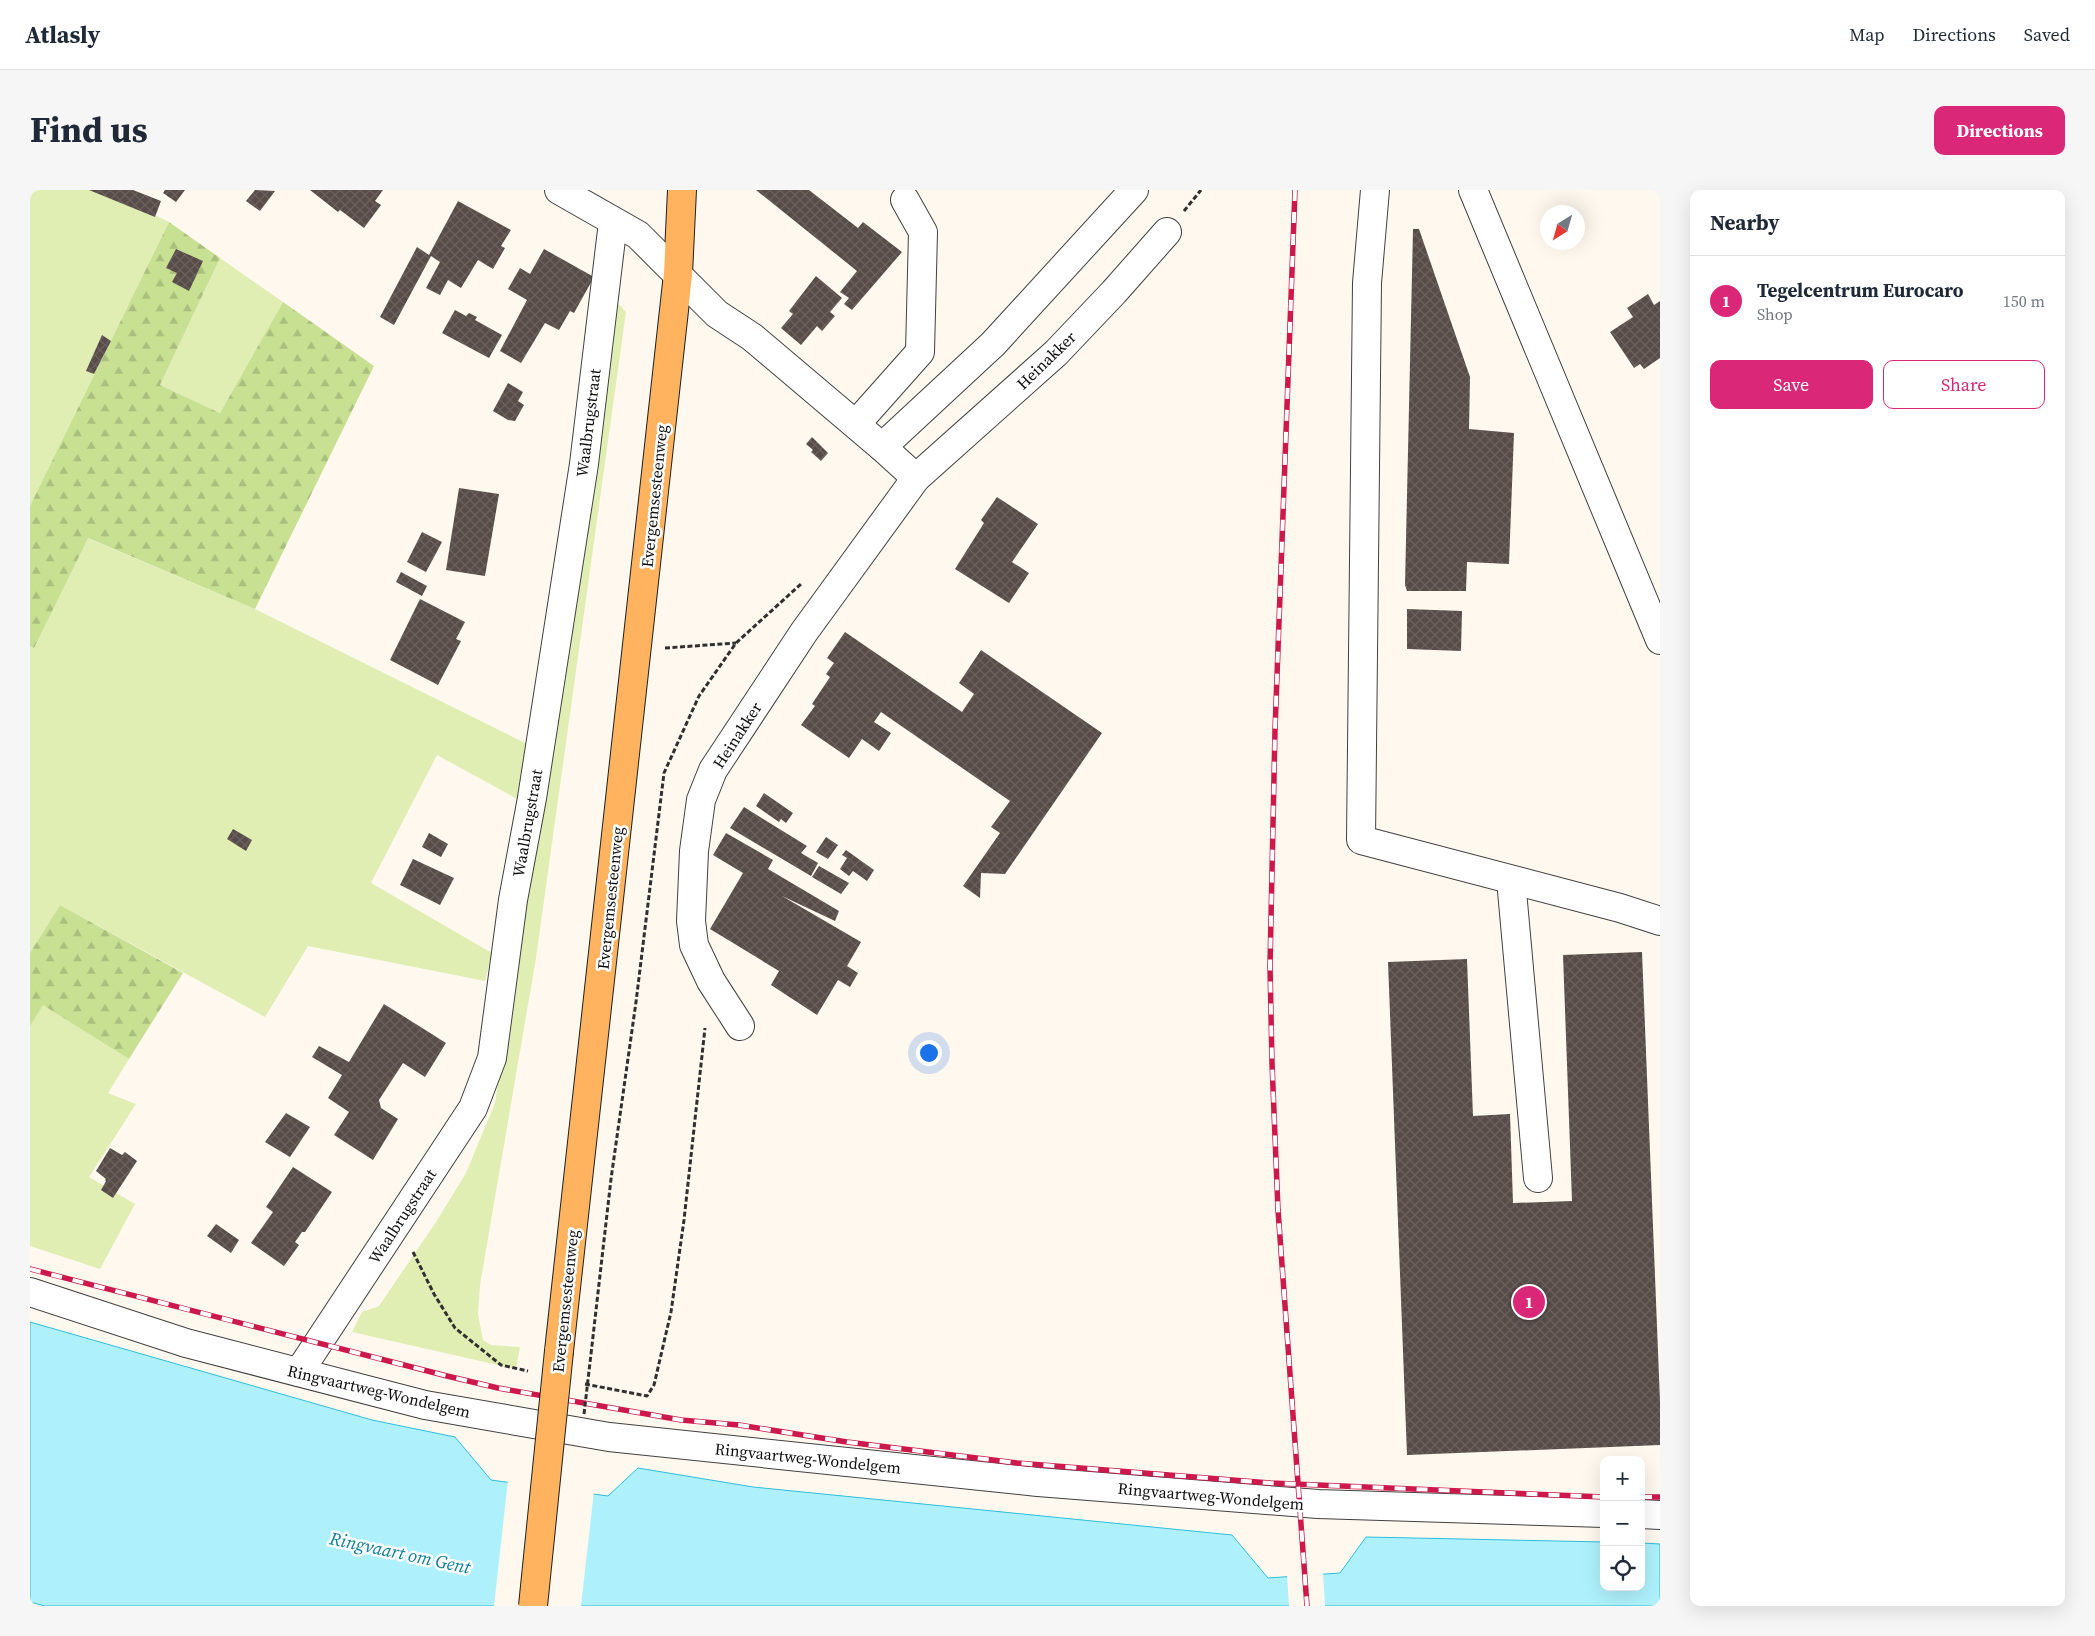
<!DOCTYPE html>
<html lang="en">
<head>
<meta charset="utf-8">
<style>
	:root { --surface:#fff; --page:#f6f6f7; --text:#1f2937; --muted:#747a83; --line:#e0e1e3; --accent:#db2777 }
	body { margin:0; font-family:"Source Serif 4",serif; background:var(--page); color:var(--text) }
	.controls { position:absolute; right:15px; bottom:15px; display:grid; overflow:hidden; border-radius:10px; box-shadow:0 5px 20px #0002 }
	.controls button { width:45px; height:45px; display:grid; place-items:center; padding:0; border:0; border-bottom:1px solid var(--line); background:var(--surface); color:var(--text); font:25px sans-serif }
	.compass { position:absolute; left:1510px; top:15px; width:45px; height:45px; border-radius:50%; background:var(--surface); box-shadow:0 5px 20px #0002; rotate:217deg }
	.you { position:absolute; left:898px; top:862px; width:18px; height:18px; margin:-12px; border:4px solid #fff; border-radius:50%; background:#1a73e8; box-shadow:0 0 0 8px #1a73e833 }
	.badge { display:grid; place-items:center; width:32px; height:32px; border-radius:50%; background:var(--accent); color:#fff; font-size:16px; font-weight:700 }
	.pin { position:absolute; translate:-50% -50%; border:2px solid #fff; box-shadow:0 1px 5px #0006 }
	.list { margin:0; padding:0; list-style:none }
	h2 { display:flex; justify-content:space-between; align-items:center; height:65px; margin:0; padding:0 20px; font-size:21px }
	h2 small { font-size:16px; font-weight:400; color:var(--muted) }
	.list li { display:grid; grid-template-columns:32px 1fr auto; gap:15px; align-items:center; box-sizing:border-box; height:90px; padding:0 20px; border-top:1px solid var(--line) }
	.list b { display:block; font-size:19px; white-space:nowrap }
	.list p { margin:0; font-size:16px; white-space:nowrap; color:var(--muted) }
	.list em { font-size:16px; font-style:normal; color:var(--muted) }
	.actions { display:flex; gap:10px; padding:15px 20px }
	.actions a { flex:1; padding:11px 0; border:1px solid var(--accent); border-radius:10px; text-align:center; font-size:18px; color:var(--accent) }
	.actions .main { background:var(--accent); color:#fff }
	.icon { flex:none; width:28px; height:28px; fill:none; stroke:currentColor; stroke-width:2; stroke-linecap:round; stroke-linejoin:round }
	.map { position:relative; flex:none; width:1630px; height:1416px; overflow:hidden; border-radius:10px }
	header { display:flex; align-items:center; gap:30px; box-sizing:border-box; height:70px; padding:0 25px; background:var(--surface); border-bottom:1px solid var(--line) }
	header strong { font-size:24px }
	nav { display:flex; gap:28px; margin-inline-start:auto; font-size:18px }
	.intro { display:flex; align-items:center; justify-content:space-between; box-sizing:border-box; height:120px; padding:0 30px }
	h1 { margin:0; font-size:35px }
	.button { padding:12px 22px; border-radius:10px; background:var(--accent); color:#fff; font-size:18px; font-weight:700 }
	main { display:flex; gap:30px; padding:0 30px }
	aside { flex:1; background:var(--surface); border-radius:10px; box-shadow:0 5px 20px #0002 }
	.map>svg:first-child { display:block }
</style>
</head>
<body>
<header>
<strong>Atlasly</strong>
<nav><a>Map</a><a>Directions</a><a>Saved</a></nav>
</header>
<div class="intro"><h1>Find us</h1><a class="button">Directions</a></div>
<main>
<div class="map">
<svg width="1630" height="1416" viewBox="0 0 1630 1416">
	<defs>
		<pattern id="forest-firs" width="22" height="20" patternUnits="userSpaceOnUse" patternTransform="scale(1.25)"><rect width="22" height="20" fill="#c7e092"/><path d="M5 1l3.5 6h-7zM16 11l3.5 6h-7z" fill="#aabf7d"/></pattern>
		<pattern id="building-cross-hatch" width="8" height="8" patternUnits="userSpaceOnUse" patternTransform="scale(1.25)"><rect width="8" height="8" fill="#584c49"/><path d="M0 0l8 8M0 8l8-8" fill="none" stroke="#6b615f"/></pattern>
	</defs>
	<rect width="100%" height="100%" fill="#fff8ef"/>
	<g fill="#e0eeb4">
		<path d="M0,0H73L139,32L0,316Z"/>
		<path d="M190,68L253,112L190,223L130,195Z"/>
		<path d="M589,114L596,122L506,768L450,1095L448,1124L453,1150L461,1155L490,1157L486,1179L322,1142L332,1122L349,1116L406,1032L436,983L465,913L585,120Z"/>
		<path d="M57,348L225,419L499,555L489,610L407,565L341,693L462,763L455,791L278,756L235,827L30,715L0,763V456L4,458Z"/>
		<path d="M13,814L99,869L78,903L106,914L59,987L105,1014L70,1079L0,1056V836Z"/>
	</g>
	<g fill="url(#forest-firs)">
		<path d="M139,32L190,68L130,195L190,223L253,112L344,176L225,419L58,348L4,458L0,456V316Z"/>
		<path d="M30,715L153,783L99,869L13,815L0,836V763Z"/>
	</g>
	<path fill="#aef1fc" stroke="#2ebeda" d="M0,1132L342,1230L425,1247L461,1290L578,1306L608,1278L723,1297L1202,1345L1238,1388L1310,1383L1336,1347L1574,1352V1397H1611V1353L1630,1354V1416H15L0,1412Z"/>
	<g fill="#fff8ef">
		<path d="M478,1290L564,1301L551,1416H464Z"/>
		<path d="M1293,1382L1295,1416H1259L1257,1384Z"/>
	</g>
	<g fill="url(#building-cross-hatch)">
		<path d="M59,0H103L131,11L125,27Z"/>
		<path d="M135,0H155L146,12L133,3Z"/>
		<path d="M225,0L245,1L230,21L216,11Z"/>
		<path d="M280,0H353L345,11L351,15L334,38L310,20L308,22Z"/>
		<path d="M726,0H779L828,38L833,32L872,62L822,120L814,114L819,108L810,102L827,81Z"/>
		<path d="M428,11L481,40L471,56L475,58L463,79L448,70L431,98L418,90L410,105L396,98L410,72L401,66L364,135L350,127L387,57L399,65Z"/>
		<path d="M1383,39H1389L1440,187L1439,239L1484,243L1479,374L1437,372L1436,401H1377L1375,395Z"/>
		<path d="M146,59L173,71L159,101L142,92L147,83L136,78Z"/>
		<path d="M514,59L564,87L544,123L540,121L529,140L515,133L491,173L470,161L497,110L478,99L490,78L500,84Z"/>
		<path d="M786,86L812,108L800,122L805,126L792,141L787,136L771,155L751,138L763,124L759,121Z"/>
		<path d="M1618,104L1624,115L1630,111V168L1614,179L1610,174L1604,178L1580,142L1603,127L1597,118Z"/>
		<path d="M425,120L436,126L439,123L447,127L445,130L472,145L459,168L412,143Z"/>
		<path d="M72,145L81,151L64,184L56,181Z"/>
		<path d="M478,193L493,202L488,211L494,215L485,231L478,230L463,221Z"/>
		<path d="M782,247L798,263L791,271L781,262L783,260L776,254Z"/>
		<path d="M429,298L469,304L455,386L416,380Z"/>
		<path d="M967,307L1008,334L982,372L999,383L979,413L925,379L954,333L951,330Z"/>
		<path d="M392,342L412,352L396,382L377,372Z"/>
		<path d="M371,382L397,396L392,406L366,392Z"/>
		<path d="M390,409L435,432L426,449L431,451L408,495L360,470Z"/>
		<path d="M1377,419L1432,421L1431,461L1377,459Z"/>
		<path d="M815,442L932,522L944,504L929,493L951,460L1072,543L975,684L951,683L950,708L933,696L970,643L961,637L980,611L851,522L844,532L861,543L849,561L832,549L819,568L771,535L785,516L782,514L800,487L796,484L804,473L797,468Z"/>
		<path d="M734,603L763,623L756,633L751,629L749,632L726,616Z"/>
		<path d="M714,617L777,656L771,663L788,673L781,686L700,638Z"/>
		<path d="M203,639L222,650L216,661L197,649Z"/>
		<path d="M399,643L418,654L411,667L392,657Z"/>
		<path d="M696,643L743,670L738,679L809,721L805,731L752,706L831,752L817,776L828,783L820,797L808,790L787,825L741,795L749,781L680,739L713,683L683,665Z"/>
		<path d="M796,647L808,655L798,669L786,662Z"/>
		<path d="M816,660L844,680L837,691L823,681L819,686L810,679L817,668L812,665Z"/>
		<path d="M383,669L424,688L410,715L370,695Z"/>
		<path d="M789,676L819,693L811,704L782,687Z"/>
		<path d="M1612,762L1630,1211V1255L1377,1265L1358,772L1437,769L1443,926L1480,924L1483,1013L1542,1011L1533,765Z"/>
		<path d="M354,814L416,853L395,887L373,873L360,893L349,910L351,918L368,929L343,970L304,945L319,922L298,908L312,885L282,867L289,856L319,872Z"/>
		<path d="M256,923L280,937L260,967L235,952Z"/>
		<path d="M80,958L92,965L95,962L107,971L83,1008L71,1000L76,991L75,990L76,989L66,981Z"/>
		<path d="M263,977L302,1002L275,1042H272L265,1052L269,1055L254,1076L221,1053L243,1022L236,1017Z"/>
		<path d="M186,1034L209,1050L201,1063L177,1046Z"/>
	</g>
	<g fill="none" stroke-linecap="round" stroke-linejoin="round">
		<defs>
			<g id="minor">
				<path d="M529,0L608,45L687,124L722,147L852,257L886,288"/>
				<path d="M1345,0L1337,93L1331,650L1590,718L1630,731"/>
				<path d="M1443,0L1630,450"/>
				<path d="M826,234L890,162L893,42L875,10"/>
				<path d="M852,257L963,154L1104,0"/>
				<path d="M1481,690L1508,988"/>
				<path d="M710,836L681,791L664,755L661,731L664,661L671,610L683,580L774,442L886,288L1026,163L1084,102L1137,42"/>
				<path d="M0,1102L156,1153L395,1215L579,1247L1008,1292L1288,1314L1574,1323"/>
				<path d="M269,1182L443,918L462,868L483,710L502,608L554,274L583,32"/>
				<path d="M1611,1324L1630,1325"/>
			</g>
			<path id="major" d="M529,1161L648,84L652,0"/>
		</defs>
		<use href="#minor" stroke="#414141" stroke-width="30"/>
		<use href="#major" stroke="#1f1f1f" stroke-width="30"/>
		<g stroke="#303030" stroke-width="3" stroke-dasharray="5 2.5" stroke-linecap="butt">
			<path d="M1154,21L1171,0"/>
			<path d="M635,458L706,453"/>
			<path d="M383,1062L404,1104L425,1138L471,1175L498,1181"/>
			<path d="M561,1164L581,989L606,812L634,583L669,506L706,453L771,394"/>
			<path d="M555,1194L617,1206L624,1195L641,1122L654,1030L675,838"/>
		</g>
		<use href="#minor" stroke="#fff" stroke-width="28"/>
		<use href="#major" stroke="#ffb35f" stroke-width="28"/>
		<defs>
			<g id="rail">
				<path d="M1265,0L1245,540L1240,776L1242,873L1248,1020L1277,1416"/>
				<path d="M0,1079L417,1186L468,1198L651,1230L709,1235L817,1252L987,1273L1240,1293L1574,1307"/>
				<path d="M1611,1307H1630"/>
			</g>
		</defs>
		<use href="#rail" stroke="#cc184b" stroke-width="5.5"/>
		<use href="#rail" stroke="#fff" stroke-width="4" stroke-dasharray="11" stroke-linecap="butt"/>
		<defs>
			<path id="major-bridge" d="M503,1416L529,1161"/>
		</defs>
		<use href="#major-bridge" stroke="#1f1f1f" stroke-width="30" stroke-linecap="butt"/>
		<path stroke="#303030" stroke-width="3" stroke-dasharray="5 2.5" stroke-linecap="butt" d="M554,1224L561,1164"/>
		<use href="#major-bridge" stroke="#ffb35f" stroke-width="28"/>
	</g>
	<g text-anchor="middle" stroke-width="5" stroke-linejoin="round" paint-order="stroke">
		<g font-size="16" fill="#0e0e0e" stroke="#fff">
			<text transform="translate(1016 170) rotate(-44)" y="6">Heinakker</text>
			<text transform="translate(558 233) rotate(-83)" y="6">Waalbrugstraat</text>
			<text transform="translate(624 306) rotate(-84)" y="6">Evergemsesteenweg</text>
			<text transform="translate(707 545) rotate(-57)" y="6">Heinakker</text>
			<text transform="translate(497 633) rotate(-80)" y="6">Waalbrugstraat</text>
			<text transform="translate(580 708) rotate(-84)" y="6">Evergemsesteenweg</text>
			<text transform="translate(372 1026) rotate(-57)" y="6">Waalbrugstraat</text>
			<text transform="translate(535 1111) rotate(-84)" y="6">Evergemsesteenweg</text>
			<text transform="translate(349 1201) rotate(13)" y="6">Ringvaartweg-Wondelgem</text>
			<text transform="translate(778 1268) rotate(6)" y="6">Ringvaartweg-Wondelgem</text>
			<text transform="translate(1181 1306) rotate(5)" y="6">Ringvaartweg-Wondelgem</text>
		</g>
		<g font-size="18" font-style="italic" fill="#0c809d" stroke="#fff">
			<text transform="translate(370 1363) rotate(12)" y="6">Ringvaart om Gent</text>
		</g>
	</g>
</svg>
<div class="controls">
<button>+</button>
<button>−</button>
<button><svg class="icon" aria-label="locate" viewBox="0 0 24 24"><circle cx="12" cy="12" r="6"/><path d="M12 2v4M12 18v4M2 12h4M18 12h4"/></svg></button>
</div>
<svg class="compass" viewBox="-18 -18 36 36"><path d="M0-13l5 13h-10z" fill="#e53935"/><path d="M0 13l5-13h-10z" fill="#747a83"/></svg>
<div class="you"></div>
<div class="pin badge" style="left:1499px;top:1112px">1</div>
</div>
<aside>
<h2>Nearby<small></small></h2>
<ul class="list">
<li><span class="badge">1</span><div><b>Tegelcentrum Eurocaro</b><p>Shop</p></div><em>150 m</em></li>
</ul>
<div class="actions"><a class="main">Save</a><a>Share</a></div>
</aside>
</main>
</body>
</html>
